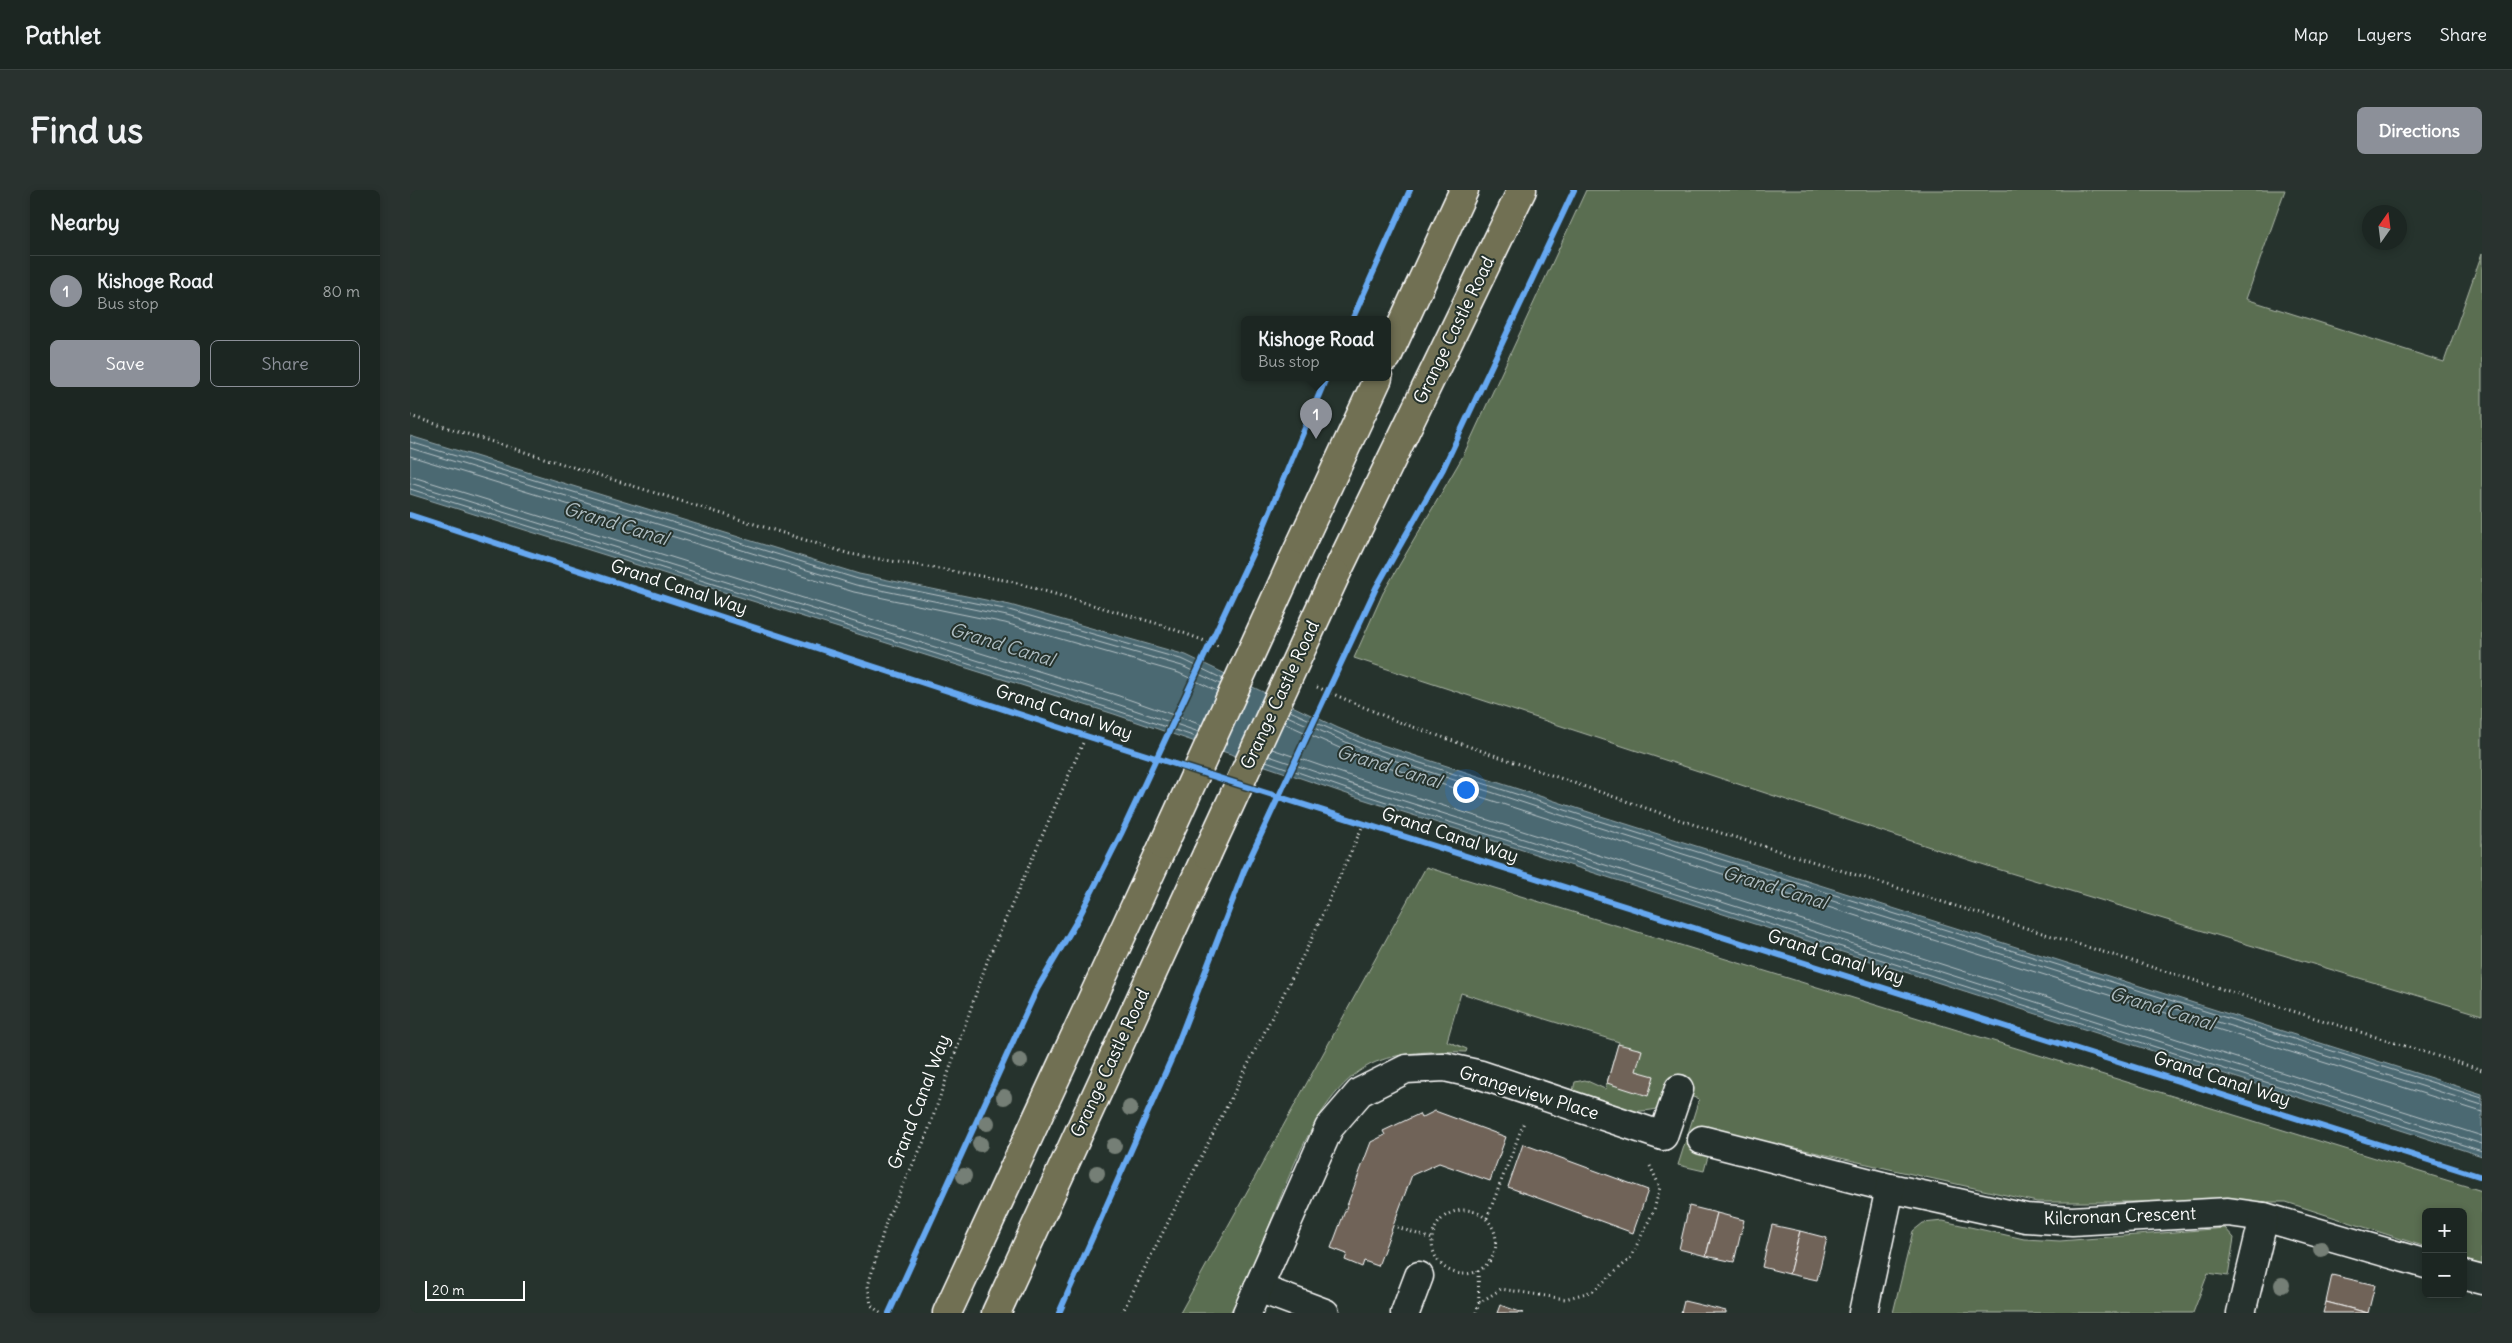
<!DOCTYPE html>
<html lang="en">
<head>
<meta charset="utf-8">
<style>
	:root { --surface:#1c2622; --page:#29322f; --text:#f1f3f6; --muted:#a0a5a5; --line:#3a4340; --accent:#8c9099 }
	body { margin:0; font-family:Delius,sans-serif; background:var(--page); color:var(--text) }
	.controls { position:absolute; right:15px; bottom:15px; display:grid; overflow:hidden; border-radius:8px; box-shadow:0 2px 8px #0003 }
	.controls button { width:45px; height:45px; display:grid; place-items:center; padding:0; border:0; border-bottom:1px solid var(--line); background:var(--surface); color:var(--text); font:25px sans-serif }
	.compass { position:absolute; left:1952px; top:15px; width:45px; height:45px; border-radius:50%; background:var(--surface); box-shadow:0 2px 8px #0003; rotate:14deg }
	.scale { position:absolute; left:15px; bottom:12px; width:100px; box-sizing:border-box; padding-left:5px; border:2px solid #fff; border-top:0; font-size:14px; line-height:18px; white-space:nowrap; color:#fff; -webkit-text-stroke:4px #26332d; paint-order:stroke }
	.you { position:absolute; left:1055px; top:599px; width:18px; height:18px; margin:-12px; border:4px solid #fff; border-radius:50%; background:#1a73e8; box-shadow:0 0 0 8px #1a73e833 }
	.badge { display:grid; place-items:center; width:32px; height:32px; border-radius:50%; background:var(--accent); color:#fff; font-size:16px; font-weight:700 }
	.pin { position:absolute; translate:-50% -41px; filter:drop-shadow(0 1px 2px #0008) }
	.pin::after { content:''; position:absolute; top:26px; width:18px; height:15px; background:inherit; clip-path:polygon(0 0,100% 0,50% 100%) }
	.popup { position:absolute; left:831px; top:126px; width:150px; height:65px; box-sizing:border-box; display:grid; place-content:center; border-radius:8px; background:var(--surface); filter:drop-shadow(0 1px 4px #0005); font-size:16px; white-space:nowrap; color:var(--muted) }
	.popup b { font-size:19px; color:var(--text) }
	.popup::after { content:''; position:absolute; left:50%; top:100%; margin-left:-10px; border:10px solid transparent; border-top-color:var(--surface) }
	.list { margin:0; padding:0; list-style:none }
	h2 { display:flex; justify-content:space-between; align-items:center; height:65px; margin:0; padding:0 20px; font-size:21px }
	h2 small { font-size:16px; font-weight:400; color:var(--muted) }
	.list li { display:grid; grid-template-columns:32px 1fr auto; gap:15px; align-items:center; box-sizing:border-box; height:70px; padding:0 20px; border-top:1px solid var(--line) }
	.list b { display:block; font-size:19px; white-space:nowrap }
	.list p { margin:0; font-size:16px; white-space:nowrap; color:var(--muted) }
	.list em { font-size:16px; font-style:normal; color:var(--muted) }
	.actions { display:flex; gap:10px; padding:15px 20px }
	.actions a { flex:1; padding:11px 0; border:1px solid var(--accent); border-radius:8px; text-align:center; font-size:18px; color:var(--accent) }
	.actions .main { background:var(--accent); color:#fff }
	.map { position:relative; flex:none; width:2072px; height:1123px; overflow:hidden; border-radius:8px }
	header { display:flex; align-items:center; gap:30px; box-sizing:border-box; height:70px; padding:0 25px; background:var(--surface); border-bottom:1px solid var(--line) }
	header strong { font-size:24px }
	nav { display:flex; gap:28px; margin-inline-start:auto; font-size:18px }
	.intro { display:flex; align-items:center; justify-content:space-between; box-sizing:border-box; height:120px; padding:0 30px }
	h1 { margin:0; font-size:35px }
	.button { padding:12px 22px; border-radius:8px; background:var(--accent); color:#fff; font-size:18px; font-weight:700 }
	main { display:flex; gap:30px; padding:0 30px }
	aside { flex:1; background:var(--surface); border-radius:8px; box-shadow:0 2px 8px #0003 }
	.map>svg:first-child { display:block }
</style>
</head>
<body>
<header>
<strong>Pathlet</strong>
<nav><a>Map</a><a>Layers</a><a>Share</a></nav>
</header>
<div class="intro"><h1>Find us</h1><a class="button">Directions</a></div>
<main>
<aside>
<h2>Nearby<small></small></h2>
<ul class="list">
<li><span class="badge">1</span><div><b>Kishoge Road</b><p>Bus stop</p></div><em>80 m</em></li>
</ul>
<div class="actions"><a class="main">Save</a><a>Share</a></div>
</aside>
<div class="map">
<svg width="2072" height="1123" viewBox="0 0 2072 1123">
	<rect width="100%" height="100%" fill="#26332d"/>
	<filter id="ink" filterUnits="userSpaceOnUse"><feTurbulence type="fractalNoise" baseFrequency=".02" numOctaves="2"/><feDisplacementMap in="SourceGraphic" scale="10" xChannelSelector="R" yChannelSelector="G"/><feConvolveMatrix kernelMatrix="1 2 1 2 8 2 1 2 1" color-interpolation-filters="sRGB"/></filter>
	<g filter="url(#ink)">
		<g fill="#5a6e51" stroke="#acb6a8">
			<path d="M1176,0H1875L1836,109L2034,172L2072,63V825L1584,678L944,468L973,403L1053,266Z"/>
			<path d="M1016,677L2072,1001V1075L2053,1069V1022H2016V1057L1876,1012H1627L1305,940L1294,981L1268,975L1289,909L1258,899L1247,919C1219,925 1187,918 1163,901L1165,892L1175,890L1195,899L1209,852L1051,803L1037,851L1057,859L1056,862C1027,861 994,861 966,872C902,898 871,1012 845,1072C838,1089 829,1106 820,1123H770Z"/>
			<path d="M1533,1031L1614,1049L1650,1051L1815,1038L1824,1048L1818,1086L1798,1083L1783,1123H1483L1503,1041L1513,1033Z"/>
		</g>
		<path fill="#4b6972" stroke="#93a5aa" d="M0,246L449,384L600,415L776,465L928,538L960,551L1191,626L2072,904V966L943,606L704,524L0,304Z"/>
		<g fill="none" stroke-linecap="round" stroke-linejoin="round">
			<g stroke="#b7c3c7" stroke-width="1">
				<path d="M0,252L448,389L599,420L774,470L813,489"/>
				<path d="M0,258L446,395L597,426L772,476L810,494"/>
				<path d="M0,266L444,402L595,433L769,483L807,501"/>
				<path d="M0,286L709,506L792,535"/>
				<path d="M0,293L707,514L789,542"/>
				<path d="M0,299L705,520L786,547"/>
				<path d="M880,521L958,556L1189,631L2072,908"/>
				<path d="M877,526L956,561L1187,637L2072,915"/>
				<path d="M874,533L954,569L1185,644L2072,922"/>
				<path d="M862,559L949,589L2072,946"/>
				<path d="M859,566L947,596L2072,954"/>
				<path d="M856,571L945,602L2072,961"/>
			</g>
		</g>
		<g fill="#6f6459" stroke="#fff">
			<path d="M1208,854L1232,860L1226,881L1244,886L1238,906L1197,893Z"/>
			<path d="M1025,921L1096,947L1080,991L1029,973L1002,985L968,1076L954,1071L952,1077L935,1070L937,1064L921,1058L961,952L975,945L973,941L1009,924L1011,928Z"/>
			<path d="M1113,954L1238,1000L1223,1043L1098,997Z"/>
			<path d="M1279,1016L1307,1023L1296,1066L1269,1059Z"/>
			<path d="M1307,1023L1334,1030L1324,1072L1296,1066Z"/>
			<path d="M1362,1035L1390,1041L1379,1084L1352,1077Z"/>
			<path d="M1390,1041L1417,1048L1407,1090L1379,1084Z"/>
			<path d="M1922,1085L1965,1095L1958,1123L1916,1112Z"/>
			<path d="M1274,1111L1316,1121V1123H1271Z"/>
			<path d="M1916,1112L1958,1123H1913Z"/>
			<path d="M1090,1115L1113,1123H1087Z"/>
		</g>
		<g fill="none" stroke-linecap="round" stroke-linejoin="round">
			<defs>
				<g id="minor">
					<path d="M1292,950L1480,998L1616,1028L1662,1031L1818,1022L1854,1027L2016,1074"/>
					<path d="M2053,1085L2072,1090"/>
					<path d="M848,1098L915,1123"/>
					<path d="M837,1123L919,938L950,902L996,879L1035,877L1071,885L1253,946L1269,899"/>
					<path d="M995,1123L1009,1086"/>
					<path d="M1453,1123L1480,998"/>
					<path d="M1831,1123L1854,1027"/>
				</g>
				<g id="major">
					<path d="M977,167L1054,0"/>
					<path d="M881,375L968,188"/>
					<path d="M926,384L1112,0"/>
					<path d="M537,1123L753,656"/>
					<path d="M586,1123L797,664"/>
				</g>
			</defs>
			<use href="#minor" stroke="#fff" stroke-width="31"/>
			<use href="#major" stroke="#fff" stroke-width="31"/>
			<g stroke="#fff" stroke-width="3" stroke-dasharray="1 4" stroke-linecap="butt">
				<path d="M0,226L440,364L600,391L752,435L811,457"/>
				<path d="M907,497L986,531L1279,633L2072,880"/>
				<circle cx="1054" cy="1052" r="32"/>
				<path d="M1077,1028L1114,932"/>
				<path d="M987,1037L1022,1049"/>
				<path d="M1068,1081L1069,1113"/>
				<path d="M470,1123L461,1115L458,1096L477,1029L516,947L578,769L676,546"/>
				<path d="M712,1123L900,752L954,633"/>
				<path d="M1066,1123L1069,1113L1091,1099L1155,1109L1183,1101L1220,1069L1244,1020L1250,997L1240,976"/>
			</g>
			<use href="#minor" stroke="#26332d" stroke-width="28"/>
			<use href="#major" stroke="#716f52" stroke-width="28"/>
			<defs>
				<g id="major-bridge">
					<path d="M753,656L881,375"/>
					<path d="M797,664L926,384"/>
				</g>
			</defs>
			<use href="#major-bridge" stroke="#fff" stroke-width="31" stroke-linecap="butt"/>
			<use href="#major-bridge" stroke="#716f52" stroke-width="28"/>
			<defs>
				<g id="cycleway">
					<path d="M942,130L1000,0"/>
					<path d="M0,325L676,546L2072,987"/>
					<path d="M479,1123L627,799L668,729L711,644L843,362L916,188"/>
					<path d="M649,1123L764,863L834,681L966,398L1033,279L1164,0"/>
				</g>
			</defs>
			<use href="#cycleway" stroke="#26332d" stroke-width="9"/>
			<use href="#cycleway" stroke="#66a8f1" stroke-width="6"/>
		</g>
		<g fill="#757f76">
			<circle cx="610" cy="871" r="8"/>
			<circle cx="594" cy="907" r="8"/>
			<circle cx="720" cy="918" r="8"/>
			<circle cx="577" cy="933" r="8"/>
			<circle cx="570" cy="954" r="8"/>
			<circle cx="704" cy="956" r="8"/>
			<circle cx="687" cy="983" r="8"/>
			<circle cx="554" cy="986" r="8"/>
			<circle cx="1911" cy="1059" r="8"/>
			<circle cx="1872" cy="1095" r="8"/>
		</g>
	</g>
	<g text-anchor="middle" stroke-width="4" stroke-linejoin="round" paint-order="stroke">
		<g font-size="18" fill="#fff" stroke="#26332d">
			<text transform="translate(1044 140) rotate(-64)" y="6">Grange Castle Road</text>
			<text transform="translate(269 397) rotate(18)" y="6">Grand Canal Way</text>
			<text transform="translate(870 505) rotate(-65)" y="6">Grange Castle Road</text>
			<text transform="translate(654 522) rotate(18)" y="6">Grand Canal Way</text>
			<text transform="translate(1040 645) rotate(18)" y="6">Grand Canal Way</text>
			<text transform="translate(1426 767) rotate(18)" y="6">Grand Canal Way</text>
			<text transform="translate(700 873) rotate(-65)" y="6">Grange Castle Road</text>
			<text transform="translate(1812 889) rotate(18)" y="6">Grand Canal Way</text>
			<text transform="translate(1119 903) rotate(17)" y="6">Grangeview Place</text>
			<text transform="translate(509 912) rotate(-69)" y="6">Grand Canal Way</text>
			<text transform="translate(1710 1026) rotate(-2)" y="6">Kilcronan Crescent</text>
		</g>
		<g font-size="19" font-style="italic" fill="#aebcc0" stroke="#26332d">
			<text transform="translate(206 333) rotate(17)" y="7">Grand Canal</text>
			<text transform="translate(592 454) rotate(17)" y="7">Grand Canal</text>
			<text transform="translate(979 576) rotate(17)" y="7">Grand Canal</text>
			<text transform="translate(1365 697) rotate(17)" y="7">Grand Canal</text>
			<text transform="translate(1752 818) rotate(17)" y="7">Grand Canal</text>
		</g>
	</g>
</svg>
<div class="controls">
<button>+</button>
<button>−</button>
</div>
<svg class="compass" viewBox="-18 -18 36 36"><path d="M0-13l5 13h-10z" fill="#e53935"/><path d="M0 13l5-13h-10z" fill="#a0a5a5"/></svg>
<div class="scale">20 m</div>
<div class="you"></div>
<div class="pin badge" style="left:906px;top:249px">1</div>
<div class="popup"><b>Kishoge Road</b>Bus stop</div>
</div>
</main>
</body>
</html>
